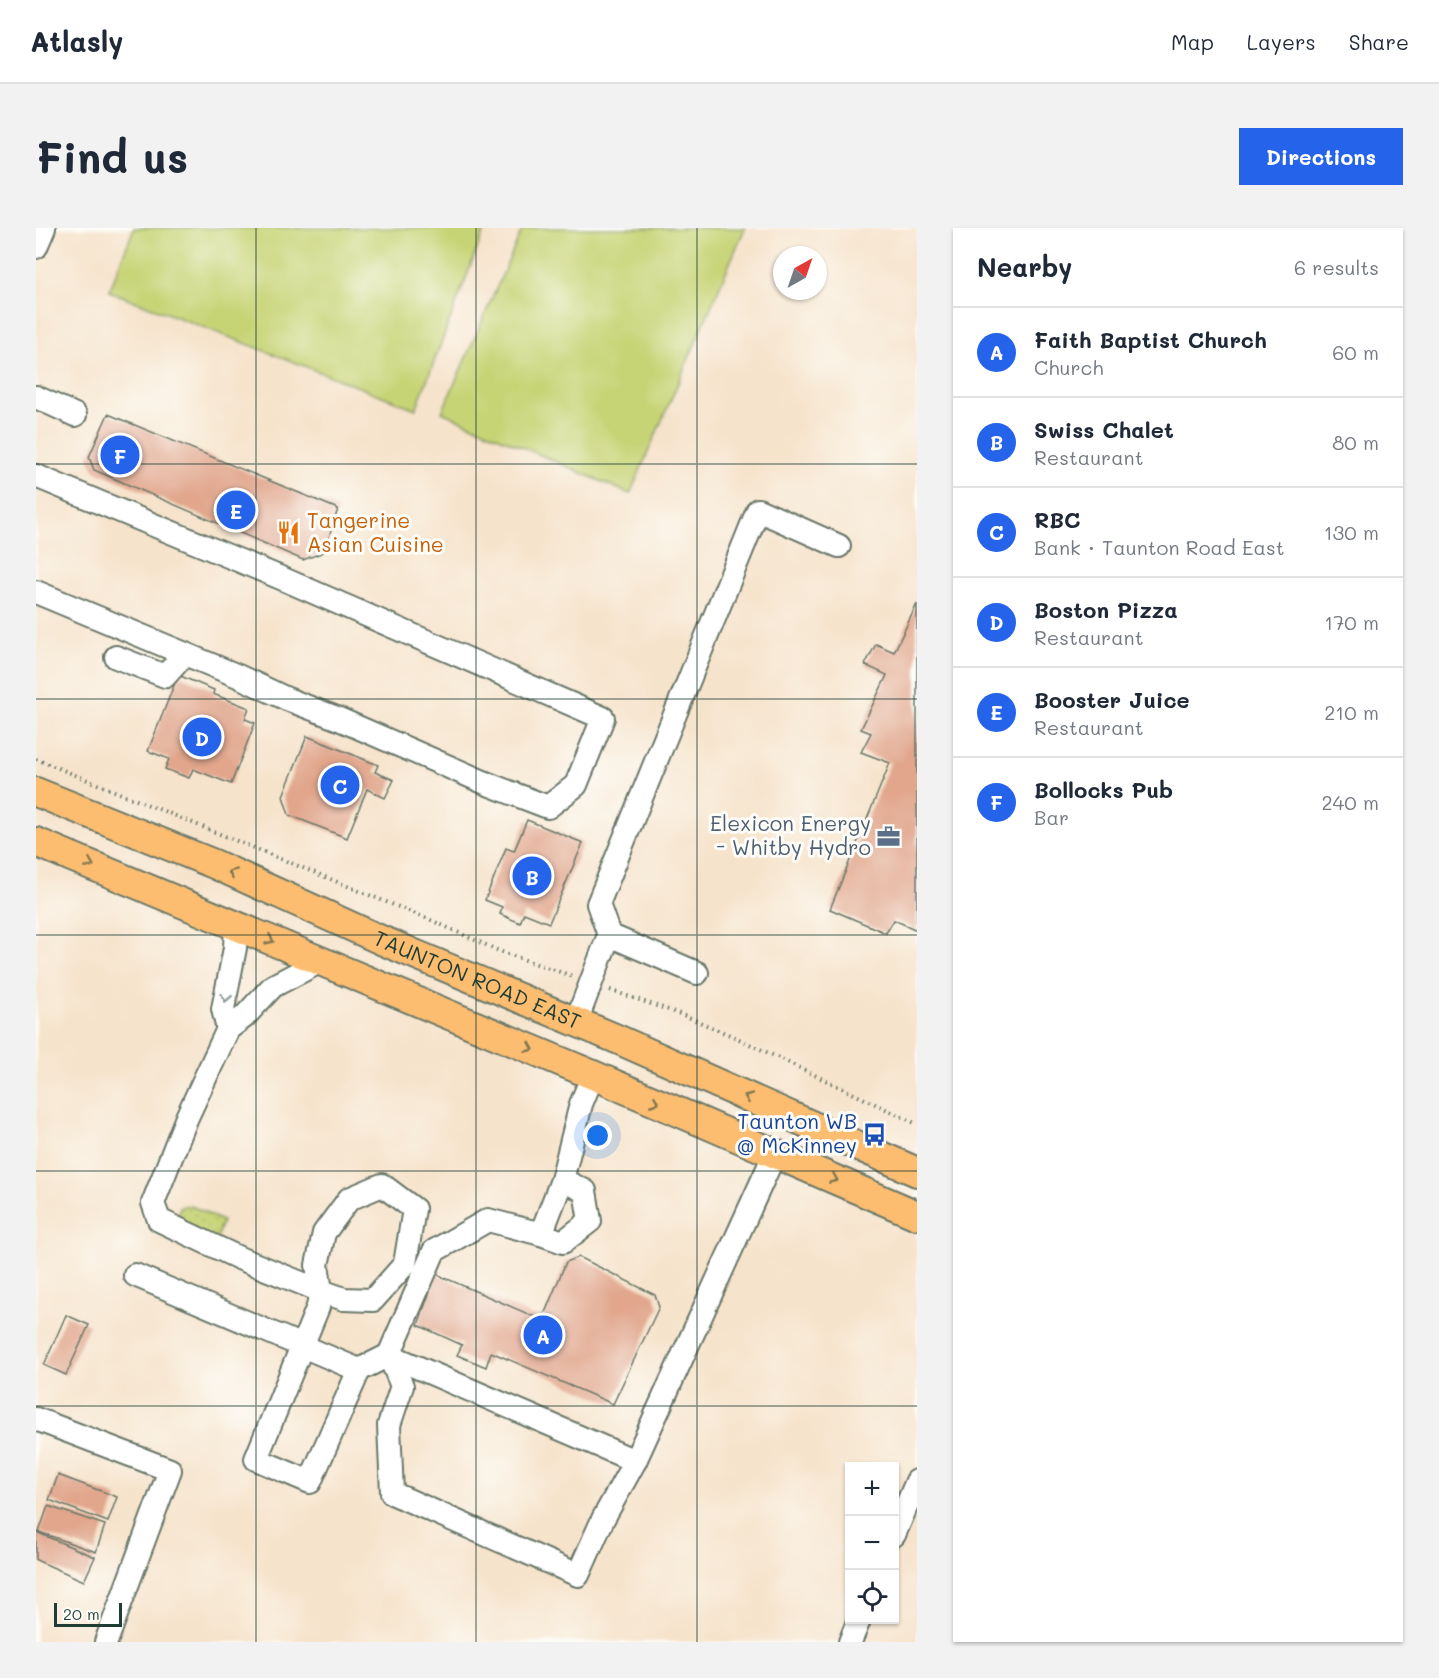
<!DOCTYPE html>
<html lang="en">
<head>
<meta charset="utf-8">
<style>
	:root { --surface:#fff; --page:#f2f2f3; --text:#1f2937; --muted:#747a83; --line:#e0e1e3; --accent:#2563eb }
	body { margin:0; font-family:Mali,sans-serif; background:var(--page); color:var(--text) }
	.controls { position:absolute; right:18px; bottom:18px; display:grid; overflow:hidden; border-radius:0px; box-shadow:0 2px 4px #0004 }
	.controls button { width:54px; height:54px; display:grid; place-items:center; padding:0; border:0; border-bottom:2px solid var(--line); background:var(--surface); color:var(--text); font:30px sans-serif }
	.compass { position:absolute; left:737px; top:18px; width:54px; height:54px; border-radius:50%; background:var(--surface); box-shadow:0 2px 4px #0004; rotate:40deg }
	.scale { position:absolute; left:18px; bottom:15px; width:68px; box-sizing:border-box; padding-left:6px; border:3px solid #1f3d34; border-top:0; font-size:16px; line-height:21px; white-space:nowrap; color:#1f3d34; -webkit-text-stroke:4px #fdfcf7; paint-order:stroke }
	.you { position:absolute; left:562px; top:908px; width:21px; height:21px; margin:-15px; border:4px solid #fff; border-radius:50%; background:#1a73e8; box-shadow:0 0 0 9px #1a73e833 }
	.badge { display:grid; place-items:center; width:39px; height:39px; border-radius:50%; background:var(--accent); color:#fff; font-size:20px; font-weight:700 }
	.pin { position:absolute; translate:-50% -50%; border:3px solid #fff; box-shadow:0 2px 6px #0006 }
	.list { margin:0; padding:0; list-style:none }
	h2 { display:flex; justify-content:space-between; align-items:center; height:78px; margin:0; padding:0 24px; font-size:26px }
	h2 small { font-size:20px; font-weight:400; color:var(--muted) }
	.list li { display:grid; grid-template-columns:39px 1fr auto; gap:18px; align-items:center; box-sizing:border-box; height:90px; padding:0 24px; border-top:2px solid var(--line) }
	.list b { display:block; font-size:22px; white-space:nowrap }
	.list p { margin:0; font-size:20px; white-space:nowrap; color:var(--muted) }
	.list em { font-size:20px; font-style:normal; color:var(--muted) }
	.icon { flex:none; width:33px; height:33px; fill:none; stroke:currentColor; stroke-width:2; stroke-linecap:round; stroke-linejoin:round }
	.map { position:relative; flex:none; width:881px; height:1414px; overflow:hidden; border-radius:0px }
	header { display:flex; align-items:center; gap:36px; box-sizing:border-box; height:84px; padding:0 30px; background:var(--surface); border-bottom:2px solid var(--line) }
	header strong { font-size:28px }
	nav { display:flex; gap:33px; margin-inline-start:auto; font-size:21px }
	.intro { display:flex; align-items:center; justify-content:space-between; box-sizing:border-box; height:144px; padding:0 36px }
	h1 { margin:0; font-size:42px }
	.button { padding:15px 27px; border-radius:0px; background:var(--accent); color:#fff; font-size:21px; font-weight:700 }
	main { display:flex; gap:36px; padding:0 36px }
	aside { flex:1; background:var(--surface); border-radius:0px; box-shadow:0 2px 4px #0004 }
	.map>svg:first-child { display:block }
</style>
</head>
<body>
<header>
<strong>Atlasly</strong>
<nav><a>Map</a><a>Layers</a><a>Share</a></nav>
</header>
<div class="intro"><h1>Find us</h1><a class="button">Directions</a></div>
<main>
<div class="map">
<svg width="881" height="1414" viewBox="0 0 881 1414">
	<defs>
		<pattern id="park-dots" width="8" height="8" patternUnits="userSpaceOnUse" patternTransform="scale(1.5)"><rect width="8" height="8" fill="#c7d476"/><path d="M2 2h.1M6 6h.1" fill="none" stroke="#aab767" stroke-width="1.8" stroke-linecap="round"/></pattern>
	</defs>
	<rect width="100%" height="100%" fill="#fdfcf7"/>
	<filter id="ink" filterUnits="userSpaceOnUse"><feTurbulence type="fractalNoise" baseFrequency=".0167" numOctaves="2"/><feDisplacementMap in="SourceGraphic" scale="12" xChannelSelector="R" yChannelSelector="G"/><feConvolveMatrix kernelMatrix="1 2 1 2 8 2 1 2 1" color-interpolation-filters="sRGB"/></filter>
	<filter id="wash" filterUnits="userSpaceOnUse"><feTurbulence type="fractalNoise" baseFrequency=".008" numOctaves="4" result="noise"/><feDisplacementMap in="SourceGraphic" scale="24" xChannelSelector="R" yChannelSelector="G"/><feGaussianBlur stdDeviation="1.35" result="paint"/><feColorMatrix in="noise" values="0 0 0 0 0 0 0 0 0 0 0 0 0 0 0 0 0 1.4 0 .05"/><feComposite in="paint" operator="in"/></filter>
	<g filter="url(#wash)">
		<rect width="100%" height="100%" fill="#f6e3cb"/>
		<path fill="url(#park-dots)" stroke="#738855" stroke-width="1.5" d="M154,977L186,993L180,1012L140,996L144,979Z"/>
		<g fill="#c7d476" stroke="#738855" stroke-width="1.5">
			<path d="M98,0H449L380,181L73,63Z"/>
			<path d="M487,0H709L594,266L406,184Z"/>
		</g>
		<g id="blocks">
			<g fill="#e1a68c">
				<path d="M72,186L302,281L288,324L267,332L58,242L53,229Z"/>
				<path d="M881,376V702L858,692L850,705L794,681L854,535L825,524L835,505L825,501L851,447L829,437L840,416L858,424Z"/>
				<path d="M142,447L178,462L177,466L213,480L209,491L219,495L195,556L157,541L153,550L129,541L133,531L112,523Z"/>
				<path d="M271,508L342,537L339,544L358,552L349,570L331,561L311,610L253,587L247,568Z"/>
				<path d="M491,592L547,615L513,695L488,685L484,695L464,686L466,679L449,672L470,620L478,623Z"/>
				<path d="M543,1029L619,1067L623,1079L577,1176L455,1124L450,1139L421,1127L426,1117L382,1097L400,1046L506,1092L530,1034Z"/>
				<path d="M30,1087L53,1097L30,1147L8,1137Z"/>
				<path d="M22,1247L81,1269L72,1294L13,1272Z"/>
				<path d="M12,1278L69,1297L60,1324L3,1304Z"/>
				<path d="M0,1304L59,1329L48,1353L0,1332Z"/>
			</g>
		</g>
	</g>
	<g filter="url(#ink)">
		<use href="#blocks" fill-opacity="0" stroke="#6a7769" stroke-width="1.5"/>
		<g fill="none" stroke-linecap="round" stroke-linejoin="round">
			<defs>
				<g id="minor">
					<path d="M0,19L8,0"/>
					<path d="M0,169L39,187"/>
					<path d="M0,248L245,350L567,490L540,557L512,579L452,556L303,491L251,471L202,448L0,364"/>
					<path d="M80,429L129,448L149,426"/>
					<path d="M661,745L573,707L562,676L722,282L803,318"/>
					<path d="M540,794L573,707"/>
					<path d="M192,801L187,781L199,720L200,697"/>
					<path d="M557,847L545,876L526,952L505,1006L452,992L398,1023L353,1127L599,1233L739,925"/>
					<path d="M505,1006L527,1014L554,993L549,963L526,952"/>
					<path d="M99,1047L323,1142L274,1254L220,1231L282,1079L285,1063L281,1037L288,1005L313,971L346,957L378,981L369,1036L337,1072L308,1071L285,1063L203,1030L123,992L117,975L151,889L192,801L208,789L237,758L285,733"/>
					<path d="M323,1142L353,1127L366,1158L353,1197L356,1265L542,1347L567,1291L599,1233"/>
					<path d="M0,1191L134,1242L70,1414"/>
					<path d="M858,1307L881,1253"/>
					<path d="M814,1414L823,1392"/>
				</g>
				<g id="major">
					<path id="s1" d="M0,564L178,636L345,712L581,811L881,944"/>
					<path d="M0,614L557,847L881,987"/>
				</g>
			</defs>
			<use href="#minor" stroke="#6a7769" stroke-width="26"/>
			<use href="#major" stroke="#6a7769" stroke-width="32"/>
			<g stroke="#6a7769" stroke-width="4" stroke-dasharray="1.5 4.5" stroke-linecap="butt">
				<path d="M0,531L397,693L463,723L536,748"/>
				<path d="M574,762L647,787L701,810L881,896"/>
			</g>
			<use href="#minor" stroke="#fff" stroke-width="22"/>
			<use href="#major" stroke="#fcbd6f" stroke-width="28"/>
		</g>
		<defs><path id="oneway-chevron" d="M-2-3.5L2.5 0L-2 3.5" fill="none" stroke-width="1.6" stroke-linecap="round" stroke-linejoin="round" transform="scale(1.5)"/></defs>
		<g stroke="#82774f">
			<use href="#oneway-chevron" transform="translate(54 636) rotate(23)"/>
			<use href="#oneway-chevron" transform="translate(196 645) rotate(-156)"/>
			<use href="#oneway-chevron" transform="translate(234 712) rotate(23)"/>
			<use href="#oneway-chevron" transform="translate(494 820) rotate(23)"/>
			<use href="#oneway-chevron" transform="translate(712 869) rotate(-156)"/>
			<use href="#oneway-chevron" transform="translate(619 874) rotate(23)"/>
			<use href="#oneway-chevron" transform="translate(798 951) rotate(23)"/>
		</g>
		<use stroke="#8f9e9a" href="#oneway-chevron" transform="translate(190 770) rotate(101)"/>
	</g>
	<path fill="none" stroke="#1f3d34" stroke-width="1.5" stroke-opacity="0.55" d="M220,0V1414M440,0V1414M661,0V1414M0,236H881M0,471H881M0,707H881M0,943H881M0,1178H881"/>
	<defs>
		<symbol id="restaurant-bare" viewBox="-9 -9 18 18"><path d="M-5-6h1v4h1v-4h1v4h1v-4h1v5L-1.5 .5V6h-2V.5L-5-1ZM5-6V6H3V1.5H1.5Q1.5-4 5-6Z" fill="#e8710a" stroke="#fdfcf7" stroke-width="2.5" paint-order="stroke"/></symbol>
		<symbol id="office-bare" viewBox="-9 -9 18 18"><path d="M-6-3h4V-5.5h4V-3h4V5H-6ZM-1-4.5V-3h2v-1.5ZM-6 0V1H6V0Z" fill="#5c6f8a" stroke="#fdfcf7" stroke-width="2.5" paint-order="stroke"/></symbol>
		<symbol id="bus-bare" viewBox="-9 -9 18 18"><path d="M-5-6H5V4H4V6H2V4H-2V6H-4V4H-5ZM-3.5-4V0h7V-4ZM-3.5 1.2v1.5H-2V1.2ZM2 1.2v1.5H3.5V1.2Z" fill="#1a4fb4" stroke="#fdfcf7" stroke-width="2.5" paint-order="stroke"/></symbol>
	</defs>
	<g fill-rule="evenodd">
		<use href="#restaurant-bare" x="236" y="288" width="33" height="33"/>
		<use href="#office-bare" x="836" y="592" width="33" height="33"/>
		<use href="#bus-bare" x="822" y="890" width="33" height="33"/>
	</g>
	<g text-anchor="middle" stroke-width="6" stroke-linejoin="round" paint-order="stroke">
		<g font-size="21" fill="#c56008" stroke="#fdfcf7" text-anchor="start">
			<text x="271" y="300">Tangerine<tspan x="271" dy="24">Asian Cuisine</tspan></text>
		</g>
		<g font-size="21" fill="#4e5e75" stroke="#fdfcf7" text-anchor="end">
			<text x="835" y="603">Elexicon Energy<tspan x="835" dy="24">- Whitby Hydro</tspan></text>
		</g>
		<g font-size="21" fill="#1f3d34" stroke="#fdfcf7">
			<text dy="7" stroke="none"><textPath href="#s1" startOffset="480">TAUNTON ROAD EAST</textPath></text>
		</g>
		<g font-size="21" fill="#164399" stroke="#fdfcf7" text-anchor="end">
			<text x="821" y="901">Taunton WB<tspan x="821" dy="24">@ McKinney</tspan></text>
		</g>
	</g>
</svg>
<div class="controls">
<button>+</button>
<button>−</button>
<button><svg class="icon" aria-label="locate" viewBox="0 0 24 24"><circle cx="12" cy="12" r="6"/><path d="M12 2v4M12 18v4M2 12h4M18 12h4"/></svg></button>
</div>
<svg class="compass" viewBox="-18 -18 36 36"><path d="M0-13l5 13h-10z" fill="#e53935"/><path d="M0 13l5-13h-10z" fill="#747a83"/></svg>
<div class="scale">20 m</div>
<div class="you"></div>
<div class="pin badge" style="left:507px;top:1107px">A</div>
<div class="pin badge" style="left:496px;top:648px">B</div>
<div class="pin badge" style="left:304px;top:557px">C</div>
<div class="pin badge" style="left:166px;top:509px">D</div>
<div class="pin badge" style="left:200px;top:282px">E</div>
<div class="pin badge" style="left:84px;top:227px">F</div>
</div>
<aside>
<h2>Nearby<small>6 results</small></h2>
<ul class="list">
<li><span class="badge">A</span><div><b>Faith Baptist Church</b><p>Church</p></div><em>60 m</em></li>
<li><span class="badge">B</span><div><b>Swiss Chalet</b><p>Restaurant</p></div><em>80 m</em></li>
<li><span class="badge">C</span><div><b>RBC</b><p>Bank · Taunton Road East</p></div><em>130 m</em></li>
<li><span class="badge">D</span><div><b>Boston Pizza</b><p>Restaurant</p></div><em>170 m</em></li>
<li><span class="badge">E</span><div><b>Booster Juice</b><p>Restaurant</p></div><em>210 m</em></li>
<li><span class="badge">F</span><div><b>Bollocks Pub</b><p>Bar</p></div><em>240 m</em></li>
</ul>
</aside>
</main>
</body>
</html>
